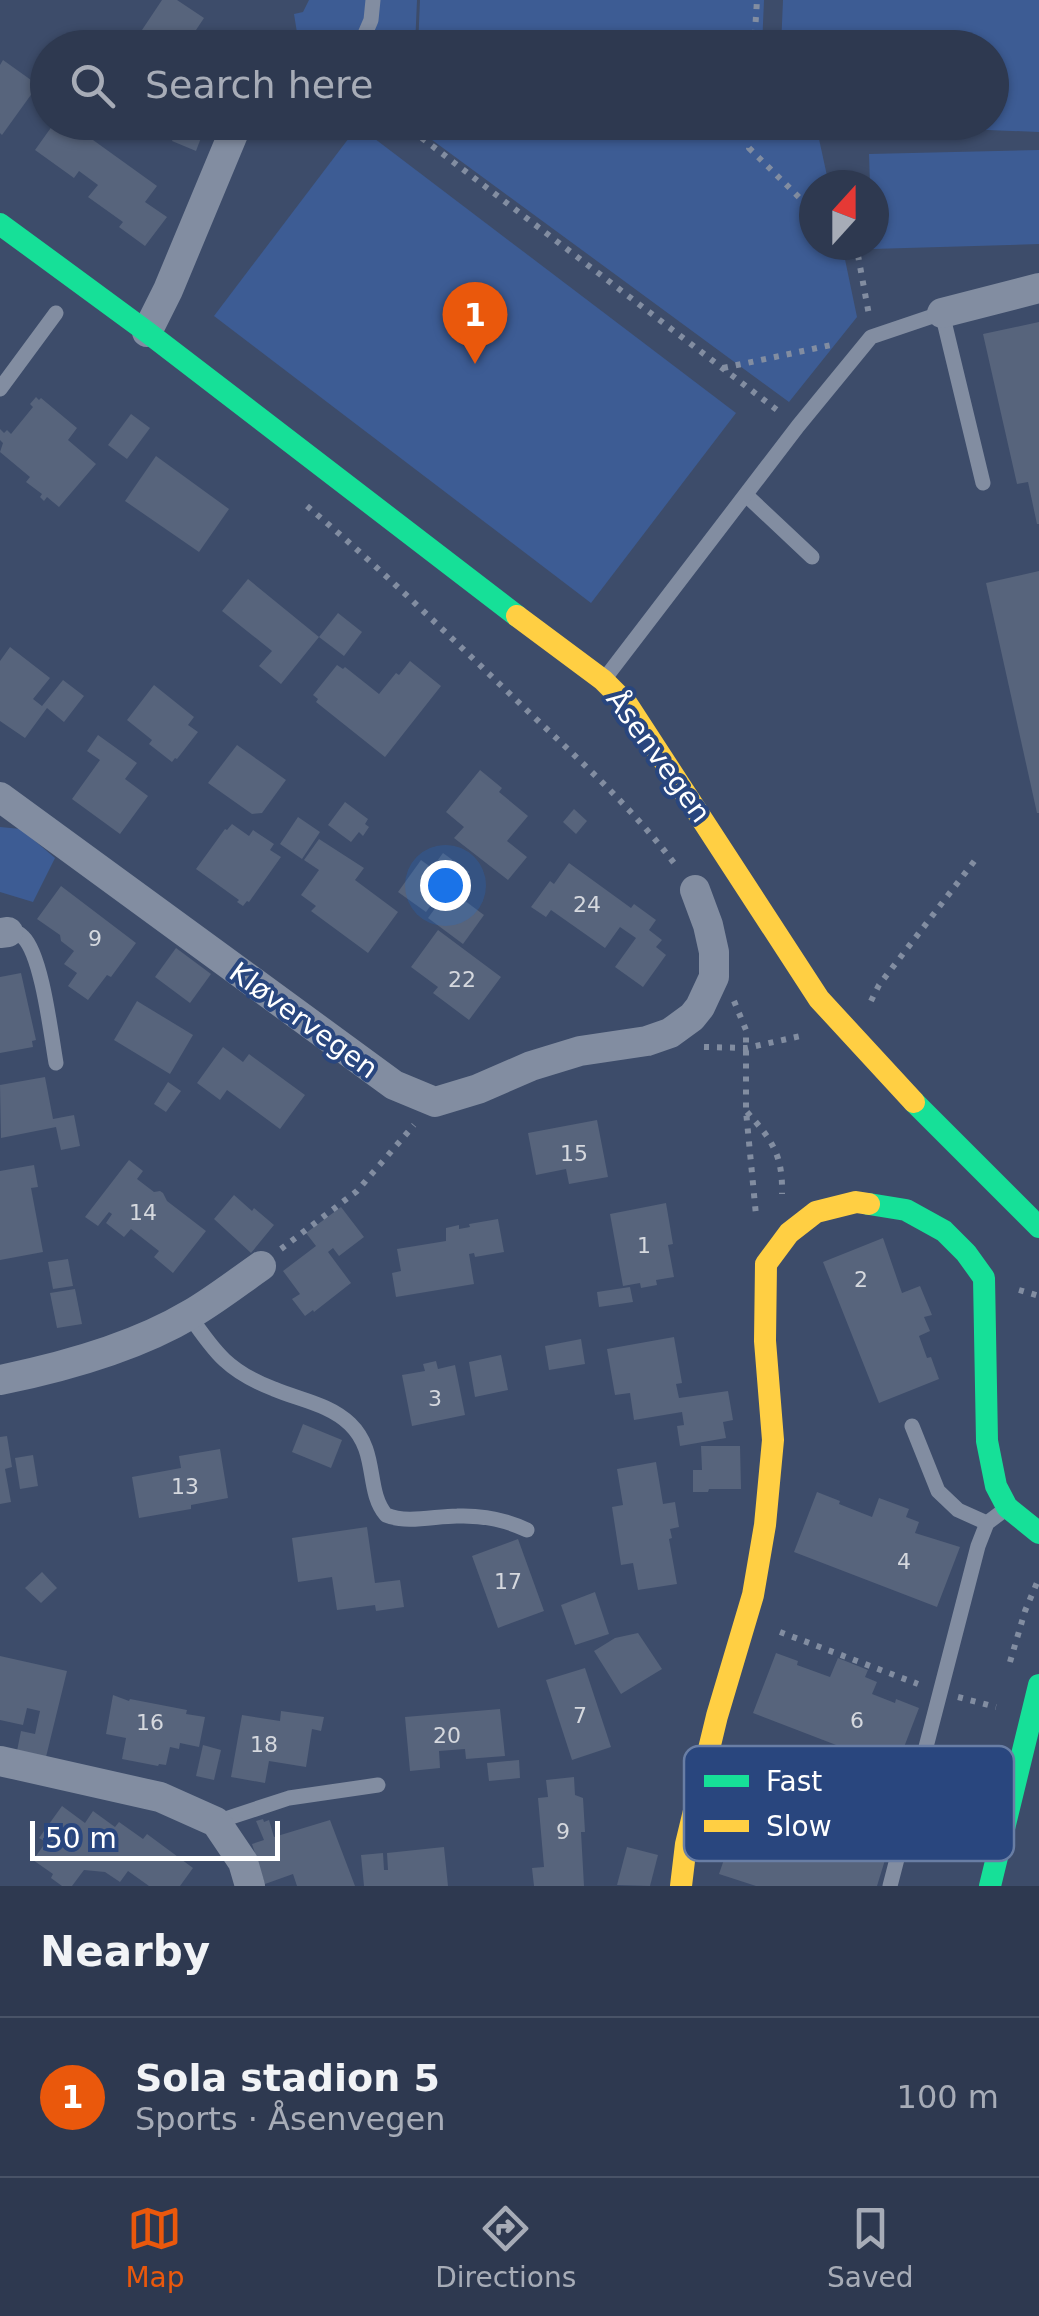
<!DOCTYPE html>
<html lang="en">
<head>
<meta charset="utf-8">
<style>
	:root { --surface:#2e3950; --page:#3a445a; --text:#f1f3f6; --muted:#a7acb7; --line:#495367; --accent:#ea580c }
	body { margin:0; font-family:"DejaVu Sans",sans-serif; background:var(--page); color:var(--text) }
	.compass { position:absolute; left:799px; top:170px; width:90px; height:90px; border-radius:50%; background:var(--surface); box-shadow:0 2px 8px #0004; rotate:21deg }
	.scale { position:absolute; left:30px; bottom:25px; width:250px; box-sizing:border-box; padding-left:10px; border:5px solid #fff; border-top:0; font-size:28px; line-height:35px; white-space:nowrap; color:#fff; -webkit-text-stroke:8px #29467e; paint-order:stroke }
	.you { position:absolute; left:445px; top:885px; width:35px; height:35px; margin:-25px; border:8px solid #fff; border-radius:50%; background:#1a73e8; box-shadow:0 0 0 15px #1a73e833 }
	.badge { display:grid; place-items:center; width:65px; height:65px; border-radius:50%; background:var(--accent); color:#fff; font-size:32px; font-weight:700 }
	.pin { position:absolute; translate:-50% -82px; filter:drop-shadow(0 2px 5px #0008) }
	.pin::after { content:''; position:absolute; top:52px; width:35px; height:30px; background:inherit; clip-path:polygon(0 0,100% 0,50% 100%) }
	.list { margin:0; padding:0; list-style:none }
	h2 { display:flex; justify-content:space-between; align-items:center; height:130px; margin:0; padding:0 40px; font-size:42px }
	h2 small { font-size:32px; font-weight:400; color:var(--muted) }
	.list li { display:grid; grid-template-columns:65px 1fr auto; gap:30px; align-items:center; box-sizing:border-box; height:160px; padding:0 40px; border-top:2px solid var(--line) }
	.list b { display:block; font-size:38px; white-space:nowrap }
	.list p { margin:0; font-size:32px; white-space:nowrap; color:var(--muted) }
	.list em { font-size:32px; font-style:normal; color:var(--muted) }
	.icon { flex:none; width:55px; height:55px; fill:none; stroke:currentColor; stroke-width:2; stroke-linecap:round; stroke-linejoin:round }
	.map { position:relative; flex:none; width:1039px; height:1886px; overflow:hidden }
	.search { position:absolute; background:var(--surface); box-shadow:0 2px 8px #0004; left:30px; right:30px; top:30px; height:110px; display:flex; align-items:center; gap:25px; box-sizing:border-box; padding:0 35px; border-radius:55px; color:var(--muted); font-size:38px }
	.sheet { height:290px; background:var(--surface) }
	nav { display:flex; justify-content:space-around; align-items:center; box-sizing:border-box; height:140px; border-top:2px solid var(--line); background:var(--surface); font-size:28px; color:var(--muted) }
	nav a { display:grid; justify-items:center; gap:5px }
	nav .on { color:var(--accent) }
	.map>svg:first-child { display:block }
</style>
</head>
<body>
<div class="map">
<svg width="1039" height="1886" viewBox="0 0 1039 1886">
	<rect width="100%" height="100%" fill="#3d4c6a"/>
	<g fill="#3d5c94">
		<path d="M309,0H417L415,47H308L298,39L294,14L303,12Z"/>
		<path d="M420,0H764L762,47H418Z"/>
		<path d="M783,0H1039V132L820,123L992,122V48L781,47Z"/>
		<path d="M758,122L757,138L819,139L829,185H814V245H842L857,317L789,402L409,123Z"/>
		<path d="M358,126L736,413L591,603L214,316Z"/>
		<path d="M1039,150V244L872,249L874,185H870L869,154Z"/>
		<path d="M0,827L21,829L55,858L33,902L0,892Z"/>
	</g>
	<g fill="#57647c">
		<path d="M162,0H177L204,18L184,48H130Z"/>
		<path d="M3,60L38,85L2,135L0,133V65Z"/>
		<path d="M55,122H68L157,186L145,202L167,217L145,246L119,227L123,222L88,197L98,185L79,171L74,178L35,150Z"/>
		<path d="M180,122H207L196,151L172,141Z"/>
		<path d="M1039,322V524H1037L1028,482L1017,484L983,334Z"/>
		<path d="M36,397L39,400L41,398L77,428L68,440L96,464L59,507L47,497L44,501L40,497L42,494L26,482L30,477L0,452L3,443L0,440V429L4,433L7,430L11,434L33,407L30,404Z"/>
		<path d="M131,414L150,428L127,459L108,445Z"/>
		<path d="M156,456L229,509L199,552L125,501Z"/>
		<path d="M1039,571V813H1037L986,583Z"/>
		<path d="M248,579L319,637L281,684L259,666L272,651L222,611Z"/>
		<path d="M338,613L362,632L344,656L319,637Z"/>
		<path d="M10,647L50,678L33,699L42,706L63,680L84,696L64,722L47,708L25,738L0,721V661Z"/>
		<path d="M410,661L441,686L385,757L316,702L318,699L313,695L337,665L343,669L345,667L379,694L396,673L399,675Z"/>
		<path d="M154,685L194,717L188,725L198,732L177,759L175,758L172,762L149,744L152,740L127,720Z"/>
		<path d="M98,735L137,763L125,779L148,796L120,834L72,799L100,760L87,751Z"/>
		<path d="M237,745L286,780L262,813L252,814L208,783Z"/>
		<path d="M480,770L502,788L499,792L528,816L507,841L527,857L508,880L454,838L464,827L446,812Z"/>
		<path d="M345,802L368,819L365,824L369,827L363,836L359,832L351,842L328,825Z"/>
		<path d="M574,809L587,821L576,834L563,822Z"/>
		<path d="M298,817L320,832L302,859L280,844Z"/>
		<path d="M232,824L249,836L253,830L274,844L270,850L281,857L249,902L247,901L243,906L237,902L239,900L196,869L225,829L227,830Z"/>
		<path d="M319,839L364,868L355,880L398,912L368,953L311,911L316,906L301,895L319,870L304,860Z"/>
		<path d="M443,853L469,872L458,887L449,880L426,912L398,892L421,860L432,868Z"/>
		<path d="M569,863L631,908L634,904L656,920L649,930L662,940L656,947L666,955L643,987L615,967L636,938L620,927L605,948L551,910L546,917L531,907L550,881L554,884Z"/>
		<path d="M61,886L136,943L111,977L107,975L88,1000L68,986L77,973L64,964L74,951L61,941L60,935L37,919Z"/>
		<path d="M449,889L484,915L463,944L428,918Z"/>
		<path d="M438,930L501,977L469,1020L433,993L438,987L411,967Z"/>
		<path d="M176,948L211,974L190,1003L155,977Z"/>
		<path d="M21,973L36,1040L32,1041L33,1047L0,1053V977Z"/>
		<path d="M137,1001L193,1035L170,1074L114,1040Z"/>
		<path d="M223,1047L243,1062L249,1054L305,1095L280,1129L227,1090L220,1100L197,1083Z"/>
		<path d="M45,1077L53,1119L74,1115L80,1146L61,1150L56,1127L1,1138L0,1085Z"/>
		<path d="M168,1082L181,1091L166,1112L154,1104Z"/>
		<path d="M597,1120L608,1177L569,1184L566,1169L536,1175L528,1133Z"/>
		<path d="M129,1160L143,1171L137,1179L154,1192L160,1191L163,1193L167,1201L206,1231L173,1273L154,1257L159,1251L131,1229L124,1237L106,1223L112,1214L109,1212L98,1226L85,1217Z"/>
		<path d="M34,1165L38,1187L31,1188L43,1252L0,1260V1171Z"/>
		<path d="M234,1195L252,1211L254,1208L274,1225L251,1253L214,1219Z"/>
		<path d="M666,1203L673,1244L668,1245L674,1277L656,1280L657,1285L641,1288L640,1283L623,1286L610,1214Z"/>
		<path d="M341,1207L364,1237L339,1256L333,1248L328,1252L351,1283L314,1312L313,1310L305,1316L292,1299L300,1294L283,1271L316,1246L306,1233Z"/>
		<path d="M498,1219L504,1252L475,1257L474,1253L469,1254L474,1284L396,1297L392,1273L401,1271L397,1249L446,1241V1228L459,1225V1229L470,1227L469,1224Z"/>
		<path d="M883,1238L902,1293L920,1286L932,1315L924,1317L930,1331L919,1336L927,1358L931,1357L939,1379L879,1403L823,1262Z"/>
		<path d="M68,1259L73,1286L53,1289L48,1262Z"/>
		<path d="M630,1287L633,1302L599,1307L597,1292Z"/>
		<path d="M75,1289L82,1324L57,1328L50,1293Z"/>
		<path d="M674,1337L682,1383L676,1384L679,1398L728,1391L733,1420L723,1422L726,1438L680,1446L677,1426L684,1425L682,1412L634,1420L630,1393L615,1395L607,1349Z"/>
		<path d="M581,1339L585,1364L549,1370L545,1346Z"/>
		<path d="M501,1355L508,1390L475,1397L469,1362Z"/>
		<path d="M436,1361L438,1369L455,1365L465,1415L412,1426L402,1375L425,1371L423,1364Z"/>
		<path d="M303,1424L342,1440L331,1468L292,1452Z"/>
		<path d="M7,1436L12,1467L5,1469L11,1502L0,1504V1437Z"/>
		<path d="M701,1446H740L741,1489H709L708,1492H693V1470H702Z"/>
		<path d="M220,1449L228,1498L191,1505V1509L139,1518L132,1477L181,1468L179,1456Z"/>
		<path d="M33,1455L38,1486L20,1489L15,1458Z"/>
		<path d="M656,1462L663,1504L675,1502L679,1527L670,1529L672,1538L669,1539L677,1584L638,1590L633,1563L621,1565L612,1507L623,1505L617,1469Z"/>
		<path d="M817,1492L840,1501L839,1504L872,1517L879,1498L909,1509L906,1517L919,1522L915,1533L960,1547L937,1607L794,1552Z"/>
		<path d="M367,1527L375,1583L400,1580L404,1607L376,1611L375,1605L337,1610L332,1577L298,1582L292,1538Z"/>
		<path d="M518,1539L544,1611L498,1628L472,1556Z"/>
		<path d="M42,1572L57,1588L41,1603L25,1588Z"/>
		<path d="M595,1592L609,1634L575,1645L561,1605Z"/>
		<path d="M638,1633L662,1669L621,1694L594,1651L615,1638Z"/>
		<path d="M776,1653L798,1661L797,1665L830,1677L838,1658L868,1670L865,1677L877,1682L872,1694L895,1703L896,1699L919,1708L896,1768L753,1713Z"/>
		<path d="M0,1656L67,1671L46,1757L17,1751L21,1731L35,1734L40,1711L27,1708L23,1725L0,1720Z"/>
		<path d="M585,1668L611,1747L572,1760L546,1680Z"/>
		<path d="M113,1695L129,1701L130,1699L187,1710L186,1714L205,1717L199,1747L180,1743L179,1749L170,1747L166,1765L159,1764L158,1766L122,1759L126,1738L106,1734Z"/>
		<path d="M500,1709L505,1756L466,1759L465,1749L439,1751L440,1768L410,1771L405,1717Z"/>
		<path d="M281,1711L324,1717L321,1731L312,1729L306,1767L269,1761L265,1783L231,1777L242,1715L280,1721Z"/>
		<path d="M203,1745L221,1750L214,1780L196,1776Z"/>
		<path d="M519,1760L520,1778L489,1781L487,1763Z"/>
		<path d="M574,1777L575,1795L583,1798L585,1832H581L584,1886H534L532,1868L544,1867L538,1798L548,1797L546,1780Z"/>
		<path d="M62,1806L85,1823L93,1811L115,1827L119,1822L143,1839L147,1834L193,1868L180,1886H149L128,1871L120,1882L105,1872L84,1870L72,1886H62L51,1878L53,1874L33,1860L46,1842L39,1838Z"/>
		<path d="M740,1813L761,1820L760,1823L794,1835L800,1815L832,1825L829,1832L842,1837L838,1850L861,1857L863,1853L885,1860L877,1886H756L719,1874Z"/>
		<path d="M263,1819L264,1822L269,1820L274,1837L330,1820L355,1886H297L293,1874L265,1884L252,1844L264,1840L256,1821Z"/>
		<path d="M444,1847L448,1886H364L361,1855L383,1853L384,1870H388L387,1853Z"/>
		<path d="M627,1847L658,1855L650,1886L617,1885Z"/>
	</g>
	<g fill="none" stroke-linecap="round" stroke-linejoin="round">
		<g stroke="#828da1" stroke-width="6" stroke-dasharray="5 8" stroke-linecap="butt">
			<path d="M754,48L757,0"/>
			<path d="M401,122L781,413"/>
			<path d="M750,122L749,148L814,212"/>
			<path d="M851,245L857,250L869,315"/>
			<path d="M723,368L836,344"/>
			<path d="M307,506C378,566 444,631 511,695C568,750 630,804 677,867"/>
			<path d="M734,1001L746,1030V1111L756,1215"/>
			<path d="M871,1001L879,985L979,855"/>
			<path d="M704,1047L747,1048L805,1035"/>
			<path d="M747,1112C772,1140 783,1155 782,1194"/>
			<path d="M281,1249L357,1191L414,1125"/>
			<path d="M1019,1290L1039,1296"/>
			<path d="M780,1632L918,1684"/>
			<path d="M1010,1662L1025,1611L1039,1578"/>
			<path d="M958,1697L996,1707"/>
		</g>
		<g stroke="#828da1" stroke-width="15">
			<path d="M359,48L371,20L373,0"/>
			<path d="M0,389L56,313"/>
			<path d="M746,495L812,557"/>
			<path d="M606,677L798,426L871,337L942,313L983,483"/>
			<path d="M8,932C16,932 17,931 23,937C42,955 51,1035 56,1063"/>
			<path d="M189,1315C215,1353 229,1372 274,1389C300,1400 329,1404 350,1424C379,1452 365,1490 386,1515C407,1524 435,1516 457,1516C483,1515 504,1519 527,1530"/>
			<path d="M912,1426L938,1491L958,1510L987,1523"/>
			<path d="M216,1822L289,1798L378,1785"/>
			<path d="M890,1886L978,1546L987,1523L1007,1508"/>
		</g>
		<g stroke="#828da1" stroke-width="30">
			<path d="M942,313L1039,288"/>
			<path d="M147,332L168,290L238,122"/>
			<path d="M0,797L394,1085L435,1102L478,1089L531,1066L580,1051L647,1041L670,1033L692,1017L700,1007L714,977V952L708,925L695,890"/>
			<path d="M0,933L8,932"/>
			<path d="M0,1380C64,1367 134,1348 191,1314C215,1300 238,1282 261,1266"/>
			<path d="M0,1761L160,1797L216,1822L243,1862L250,1886"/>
		</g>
		<g stroke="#16e098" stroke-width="22">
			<path d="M0,224L147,332L517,616"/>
			<path d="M914,1102L1039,1227"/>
			<path d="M869,1204L906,1210L944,1231L966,1253L984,1278L987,1441L996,1486L1007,1507L1039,1533"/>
			<path d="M990,1886L1039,1685"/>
		</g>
		<g stroke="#ffcf43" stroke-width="22">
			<path d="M517,616L603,680L627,704L819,999L914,1102"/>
			<path d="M681,1886L686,1844L717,1716L753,1595L765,1525L773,1440L765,1341L766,1264L789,1233L816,1212L856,1202L869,1204"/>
		</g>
	</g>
	<g text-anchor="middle" stroke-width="8" stroke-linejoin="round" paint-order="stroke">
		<g font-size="22" fill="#d5d8de">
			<text x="587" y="912">24</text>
			<text x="95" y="946">9</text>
			<text x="462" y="987">22</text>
			<text x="574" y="1161">15</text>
			<text x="143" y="1220">14</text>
			<text x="644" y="1253">1</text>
			<text x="861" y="1287">2</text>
			<text x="435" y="1406">3</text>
			<text x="185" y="1494">13</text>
			<text x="904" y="1569">4</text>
			<text x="508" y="1589">17</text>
			<text x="580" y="1723">7</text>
			<text x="857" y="1728">6</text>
			<text x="150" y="1730">16</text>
			<text x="447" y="1743">20</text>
			<text x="264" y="1752">18</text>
			<text x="563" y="1839">9</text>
		</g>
		<g font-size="28" fill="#fff" stroke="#29467e">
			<text transform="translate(659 756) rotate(54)" y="10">Åsenvegen</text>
			<text transform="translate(304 1020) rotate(36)" y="10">Kløvervegen</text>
		</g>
	</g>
	<rect x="684" y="1746" width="330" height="115" rx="15" fill="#29467e" stroke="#697ea5" stroke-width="2.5"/>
	<rect x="704" y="1775" width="45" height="12" fill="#16e098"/>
	<rect x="704" y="1820" width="45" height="12" fill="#ffcf43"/>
	<g font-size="28" fill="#fff">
		<text x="766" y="1791">Fast</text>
		<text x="766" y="1836">Slow</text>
	</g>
</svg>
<svg class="compass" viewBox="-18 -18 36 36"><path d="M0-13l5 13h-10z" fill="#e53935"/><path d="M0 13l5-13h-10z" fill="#a7acb7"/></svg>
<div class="scale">50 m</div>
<div class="you"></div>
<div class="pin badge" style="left:475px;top:364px">1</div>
<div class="search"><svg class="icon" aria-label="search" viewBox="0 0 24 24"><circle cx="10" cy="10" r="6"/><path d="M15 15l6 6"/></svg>Search here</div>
</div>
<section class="sheet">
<h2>Nearby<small></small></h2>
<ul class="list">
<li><span class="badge">1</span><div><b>Sola stadion 5</b><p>Sports · Åsenvegen</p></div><em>100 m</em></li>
</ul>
</section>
<nav>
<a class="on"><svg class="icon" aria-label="map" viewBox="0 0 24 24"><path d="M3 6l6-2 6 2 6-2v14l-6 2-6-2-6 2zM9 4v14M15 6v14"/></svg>Map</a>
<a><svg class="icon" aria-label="directions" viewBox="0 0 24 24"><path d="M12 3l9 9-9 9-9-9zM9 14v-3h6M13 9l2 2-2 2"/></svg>Directions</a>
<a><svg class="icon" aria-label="saved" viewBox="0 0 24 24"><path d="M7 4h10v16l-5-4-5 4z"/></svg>Saved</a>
</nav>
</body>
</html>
